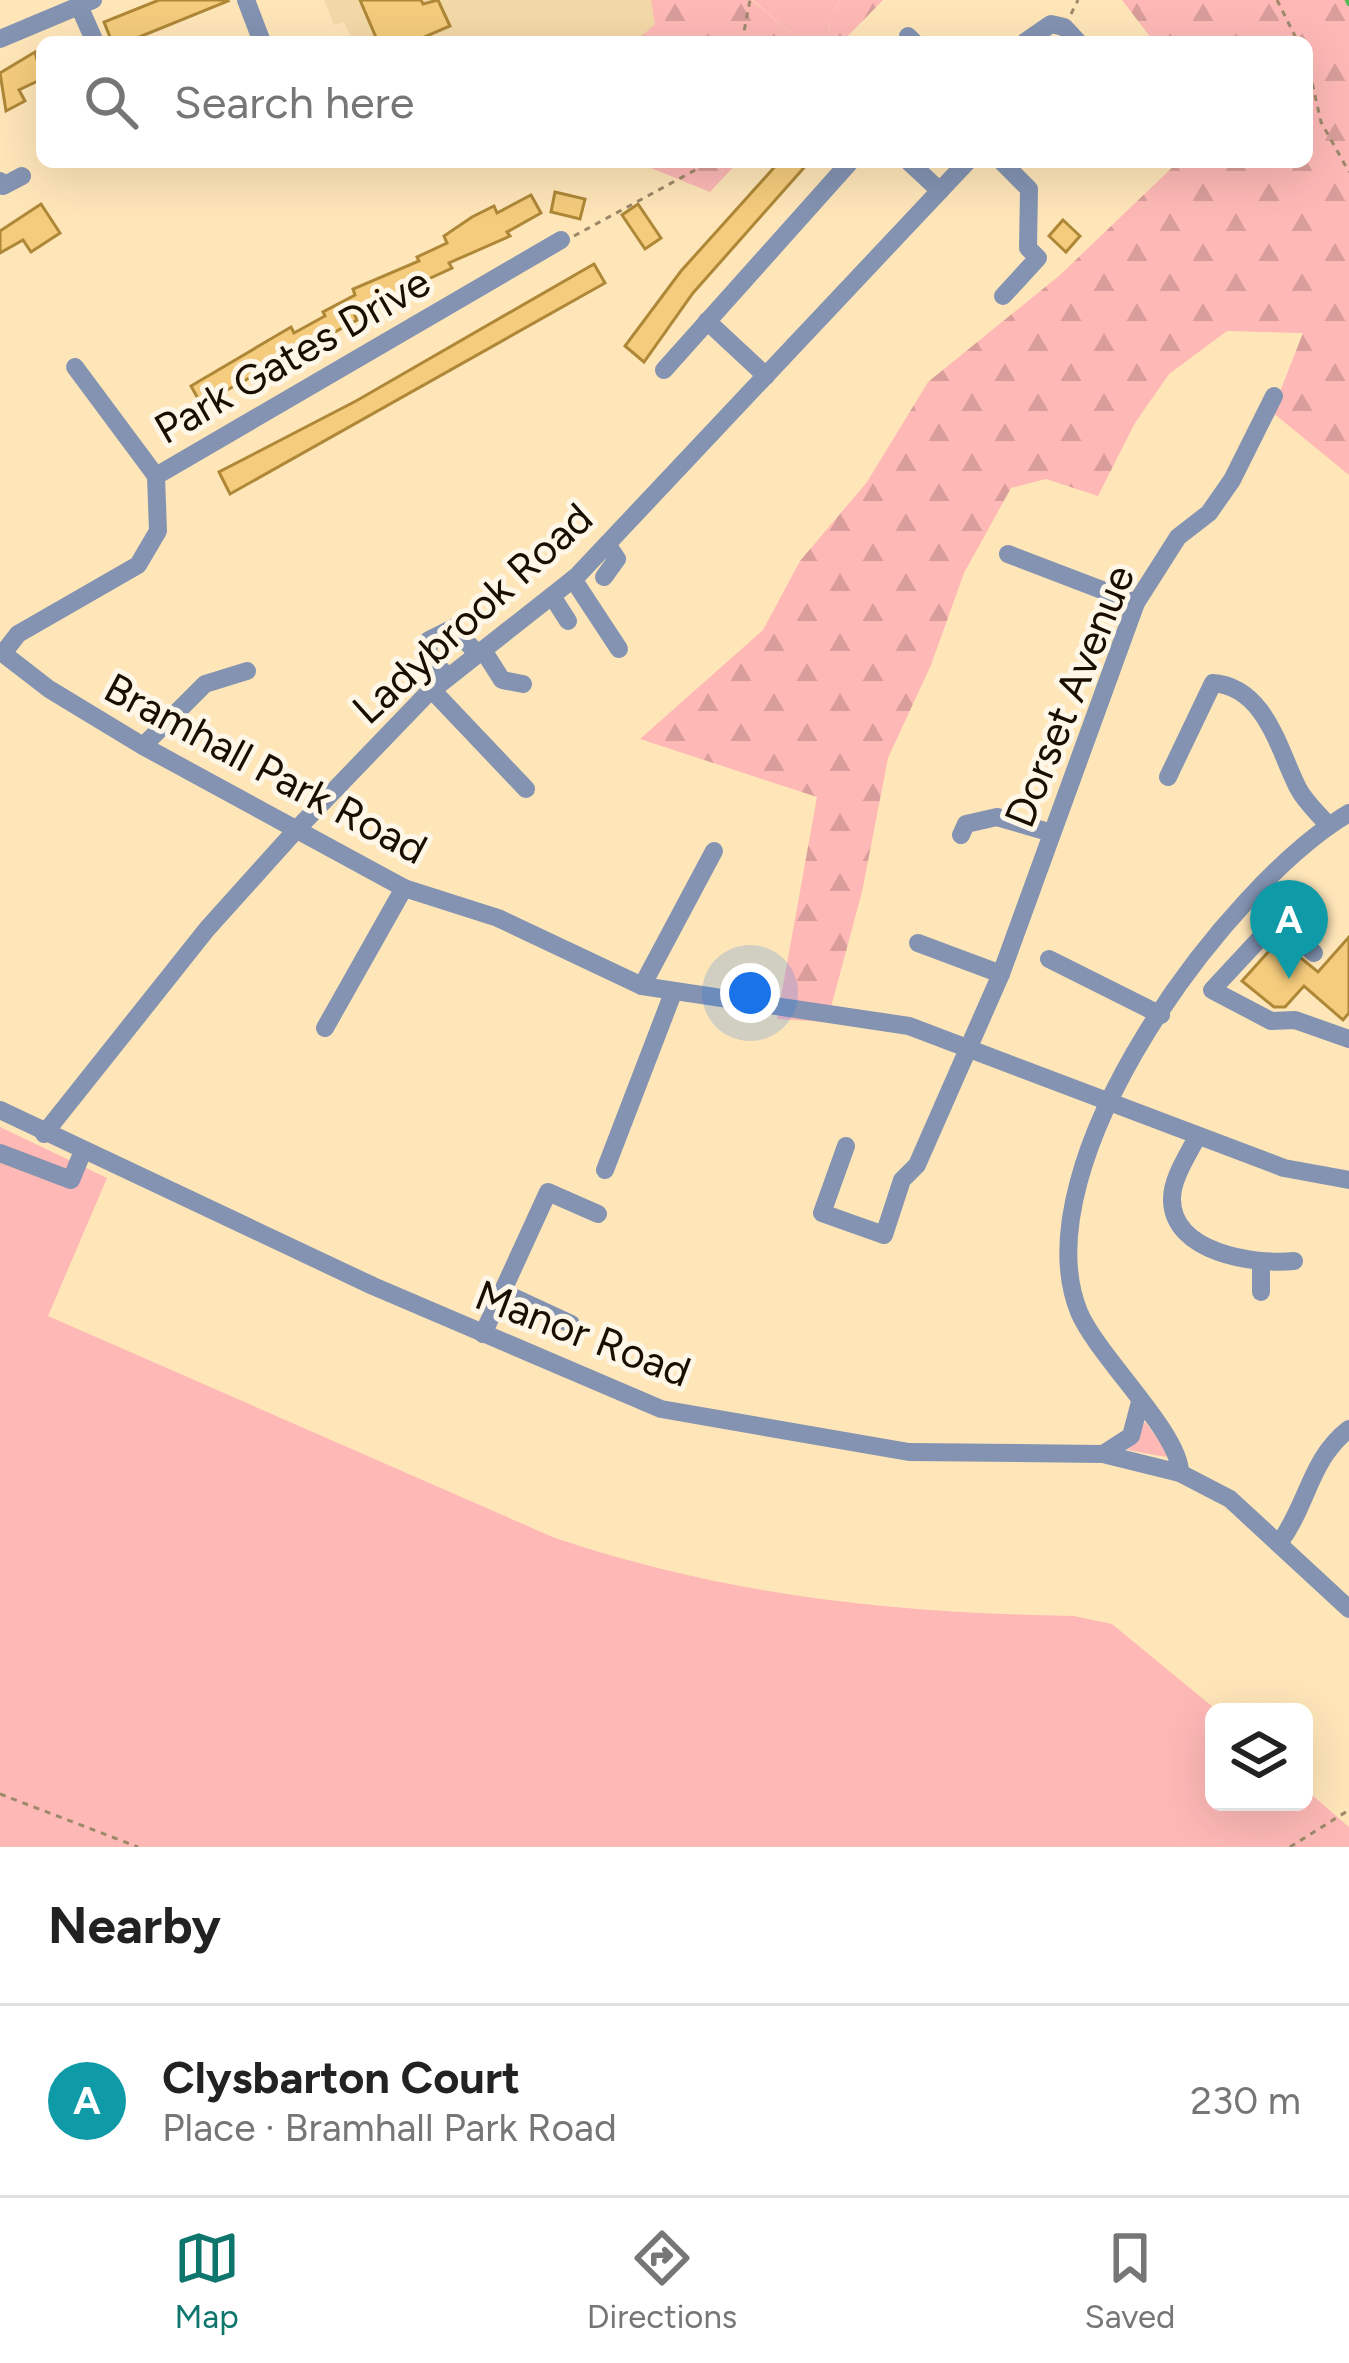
<!DOCTYPE html>
<html lang="en">
<head>
<meta charset="utf-8">
<style>
	:root { --surface:#fff; --page:#f6f6f6; --text:#222; --muted:#767676; --line:#e0e0e0; --accent:#0f766e }
	body { margin:0; font-family:Figtree,sans-serif; background:var(--page); color:var(--text) }
	.controls { position:absolute; right:36px; bottom:36px; display:grid; overflow:hidden; border-radius:18px; box-shadow:0 12px 48px #0002 }
	.controls button { width:108px; height:108px; display:grid; place-items:center; padding:0; border:0; border-bottom:3px solid var(--line); background:var(--surface); color:var(--text); font:60px sans-serif }
	.you { position:absolute; left:750px; top:993px; width:42px; height:42px; margin:-30px; border:9px solid #fff; border-radius:50%; background:#1a73e8; box-shadow:0 0 0 18px #1a73e833 }
	.badge { display:grid; place-items:center; width:78px; height:78px; border-radius:50%; background:var(--accent); color:#fff; font-size:39px; font-weight:700 }
	.pin { position:absolute; translate:-50% -99px; filter:drop-shadow(0 3px 6px #0008) }
	.pin::after { content:''; position:absolute; top:63px; width:42px; height:36px; background:inherit; clip-path:polygon(0 0,100% 0,50% 100%) }
	.list { margin:0; padding:0; list-style:none }
	h2 { display:flex; justify-content:space-between; align-items:center; height:156px; margin:0; padding:0 48px; font-size:51px }
	h2 small { font-size:39px; font-weight:400; color:var(--muted) }
	.list li { display:grid; grid-template-columns:78px 1fr auto; gap:36px; align-items:center; box-sizing:border-box; height:192px; padding:0 48px; border-top:3px solid var(--line) }
	.list b { display:block; font-size:45px; white-space:nowrap }
	.list p { margin:0; font-size:39px; white-space:nowrap; color:var(--muted) }
	.list em { font-size:39px; font-style:normal; color:var(--muted) }
	.icon { flex:none; width:66px; height:66px; fill:none; stroke:currentColor; stroke-width:2; stroke-linecap:round; stroke-linejoin:round }
	.map { position:relative; flex:none; width:1349px; height:1847px; overflow:hidden }
	.search { position:absolute; background:var(--surface); box-shadow:0 12px 48px #0002; left:36px; right:36px; top:36px; height:132px; display:flex; align-items:center; gap:30px; box-sizing:border-box; padding:0 42px; border-radius:18px; color:var(--muted); font-size:45px }
	.sheet { height:348px; background:var(--surface) }
	nav { display:flex; justify-content:space-around; align-items:center; box-sizing:border-box; height:168px; border-top:3px solid var(--line); background:var(--surface); font-size:33px; color:var(--muted) }
	nav a { display:grid; justify-items:center; gap:6px }
	nav .on { color:var(--accent) }
	.map>svg:first-child { display:block }
</style>
</head>
<body>
<div class="map">
<svg width="1349" height="1847" viewBox="0 0 1349 1847">
	<defs>
		<pattern id="forest-firs" width="22" height="20" patternUnits="userSpaceOnUse" patternTransform="scale(3)"><rect width="22" height="20" fill="#feb9b6"/><path d="M5 1l3.5 6h-7zM16 11l3.5 6h-7z" fill="#d99e9b"/></pattern>
	</defs>
	<rect width="100%" height="100%" fill="#ffe6b9"/>
	<path fill="#f4d9a8" d="M324,0H651L657,18L649,34L635,42H353L344,22L334,25Z"/>
	<g fill="#feb9b6">
		<path d="M753,0H840L830,17L829,42H801Z"/>
		<path d="M0,1127L107,1178L48,1316L555,1538C729,1596 892,1613 1074,1616L1112,1624L1219,1712H1214V1802H1304V1788L1349,1827V1847H0Z"/>
		<path d="M1145,1422L1168,1452L1166,1457L1128,1450Z"/>
	</g>
	<g fill="url(#forest-firs)">
		<path d="M651,0H752L801,42H635L655,24Z"/>
		<path d="M840,0H883L842,42H829L830,17Z"/>
		<path d="M1122,0H1349V475L1272,412L1303,333L1227,331L1169,374L1135,423L1098,496L1046,479L1011,488L964,573L931,665L888,758L862,892L827,1022L777,1019L817,797L640,739L763,630L800,561L867,482L928,382L1060,275L1178,162H1307V42H1154Z"/>
		<path d="M636,162H738L710,192Z"/>
	</g>
	<g fill="none" stroke-linecap="round" stroke-linejoin="round">
		<path stroke="#57b952" stroke-width="4.5" d="M1347,0L1349,4"/>
	</g>
	<g fill="#f5cc7d" stroke="#ae8737" stroke-width="3">
		<path d="M159,0H227L228,1L127,42H112L104,22Z"/>
		<path d="M360,0H421L423,4L438,0L450,26L413,42H378Z"/>
		<path d="M35,52L42,79L19,90L25,101L6,111L0,73Z"/>
		<path d="M779,162H809L693,293L644,362L625,346L681,271Z"/>
		<path d="M555,192L585,199L580,219L551,212Z"/>
		<path d="M531,195L541,213L507,232L510,236L449,263L452,268L381,301L382,305L355,316L357,320L201,404L191,386L291,327L294,333L325,316L323,312L355,295L353,289L419,261L417,257L447,243L444,236L472,217L494,206L497,213Z"/>
		<path d="M41,204L60,233L31,252L23,240L0,253V231Z"/>
		<path d="M638,204L661,238L645,249L622,215Z"/>
		<path d="M1063,220L1080,236L1066,252L1049,236Z"/>
		<path d="M594,264L605,283L230,494L219,472L356,401Z"/>
		<path d="M1349,937V1013L1343,1020L1304,986L1285,1007H1274L1242,981L1279,940L1318,972Z"/>
	</g>
	<g fill="none" stroke-linecap="round" stroke-linejoin="round">
		<g stroke="#9d896a" stroke-width="3" stroke-dasharray="6 6" stroke-linecap="butt">
			<path d="M1277,0L1298,42"/>
			<path d="M1071,14L1078,0"/>
			<path d="M742,42L750,0"/>
			<path d="M1307,60L1321,122L1349,172"/>
			<path d="M574,236L710,162"/>
			<path d="M0,1794L138,1847"/>
			<path d="M1290,1847L1349,1810"/>
		</g>
		<g stroke="#8393b1" stroke-width="18">
			<path d="M246,0L262,42"/>
			<path d="M79,6L95,42"/>
			<path d="M908,36L914,42"/>
			<path d="M0,39L93,0"/>
			<path d="M1025,42L1051,24L1064,27L1078,42"/>
			<path d="M909,162L940,191"/>
			<path d="M1002,162L1029,189L1028,248L1038,258L1003,296"/>
			<path d="M0,181L3,186L22,176"/>
			<path d="M707,321L766,376"/>
			<path d="M75,367L156,476"/>
			<path d="M664,370L850,162"/>
			<path d="M1008,554L1136,603"/>
			<path d="M604,577L617,559L607,544"/>
			<path d="M573,579L619,649"/>
			<path d="M552,596L568,621"/>
			<path d="M483,650L502,680L523,684"/>
			<path d="M0,651L49,689L143,746L404,888L498,918L642,986L909,1026L1284,1168L1349,1180"/>
			<path d="M4,652L18,634L138,565L158,531L156,476L561,240"/>
			<path d="M448,677L428,656L429,640L453,628L478,654"/>
			<path d="M432,690L526,789"/>
			<path d="M143,746L205,684L247,671"/>
			<path d="M1168,777L1213,683C1266,687 1279,751 1298,788C1305,802 1319,814 1328,825"/>
			<path d="M961,835L966,824L997,817L1052,833"/>
			<path d="M918,943L1001,974"/>
			<path d="M1314,953L1277,920L1212,990L1271,1021L1295,1020L1349,1039"/>
			<path d="M1049,959L1161,1015"/>
			<path d="M642,986L714,851"/>
			<path d="M325,1028L404,888"/>
			<path d="M0,1110L373,1286L661,1409L909,1452L1103,1454L1180,1473L1230,1499L1349,1609"/>
			<path d="M44,1134L207,929L297,829L426,695L577,576L967,162"/>
			<path d="M1197,1137C1188,1155 1172,1178 1172,1199C1172,1253 1254,1265 1294,1261"/>
			<path d="M846,1146L822,1213L884,1235L902,1180L917,1165L1001,974L1136,603L1178,537L1209,513L1232,480L1274,396"/>
			<path d="M0,1153L71,1180L83,1151"/>
			<path d="M605,1170L673,993"/>
			<path d="M1261,1262V1292"/>
			<path d="M502,1292L571,1324"/>
			<path d="M483,1334L548,1192L598,1214"/>
			<path d="M1103,1454L1131,1436L1140,1402"/>
			<path d="M1180,1473C1181,1434 1098,1357 1079,1312C1019,1164 1227,885 1349,813"/>
			<path d="M1280,1542C1308,1504 1310,1459 1349,1429"/>
		</g>
	</g>
	<g text-anchor="middle" stroke-width="10" stroke-linejoin="round" paint-order="stroke">
		<g font-size="42" fill="#1a0e00" stroke="#fef6e7">
			<text transform="translate(292 355) rotate(-30)" y="15">Park Gates Drive</text>
			<text transform="translate(472 613) rotate(-42)" y="15">Ladybrook Road</text>
			<text transform="translate(1069 696) rotate(-68)" y="15">Dorset Avenue</text>
			<text transform="translate(266 768) rotate(28)" y="15">Bramhall Park Road</text>
			<text transform="translate(583 1333) rotate(21)" y="15">Manor Road</text>
		</g>
	</g>
</svg>
<div class="controls">
<button><svg class="icon" aria-label="layers" viewBox="0 0 24 24"><path d="M12 4l9 5-9 5-9-5zM3 14l9 5 9-5"/></svg></button>
</div>
<div class="you"></div>
<div class="pin badge" style="left:1289px;top:979px;background:#0f9aa8">A</div>
<div class="search"><svg class="icon" aria-label="search" viewBox="0 0 24 24"><circle cx="10" cy="10" r="6"/><path d="M15 15l6 6"/></svg>Search here</div>
</div>
<section class="sheet">
<h2>Nearby<small></small></h2>
<ul class="list">
<li><span class="badge" style="background:#0f9aa8">A</span><div><b>Clysbarton Court</b><p>Place · Bramhall Park Road</p></div><em>230 m</em></li>
</ul>
</section>
<nav>
<a class="on"><svg class="icon" aria-label="map" viewBox="0 0 24 24"><path d="M3 6l6-2 6 2 6-2v14l-6 2-6-2-6 2zM9 4v14M15 6v14"/></svg>Map</a>
<a><svg class="icon" aria-label="directions" viewBox="0 0 24 24"><path d="M12 3l9 9-9 9-9-9zM9 14v-3h6M13 9l2 2-2 2"/></svg>Directions</a>
<a><svg class="icon" aria-label="saved" viewBox="0 0 24 24"><path d="M7 4h10v16l-5-4-5 4z"/></svg>Saved</a>
</nav>
</body>
</html>
